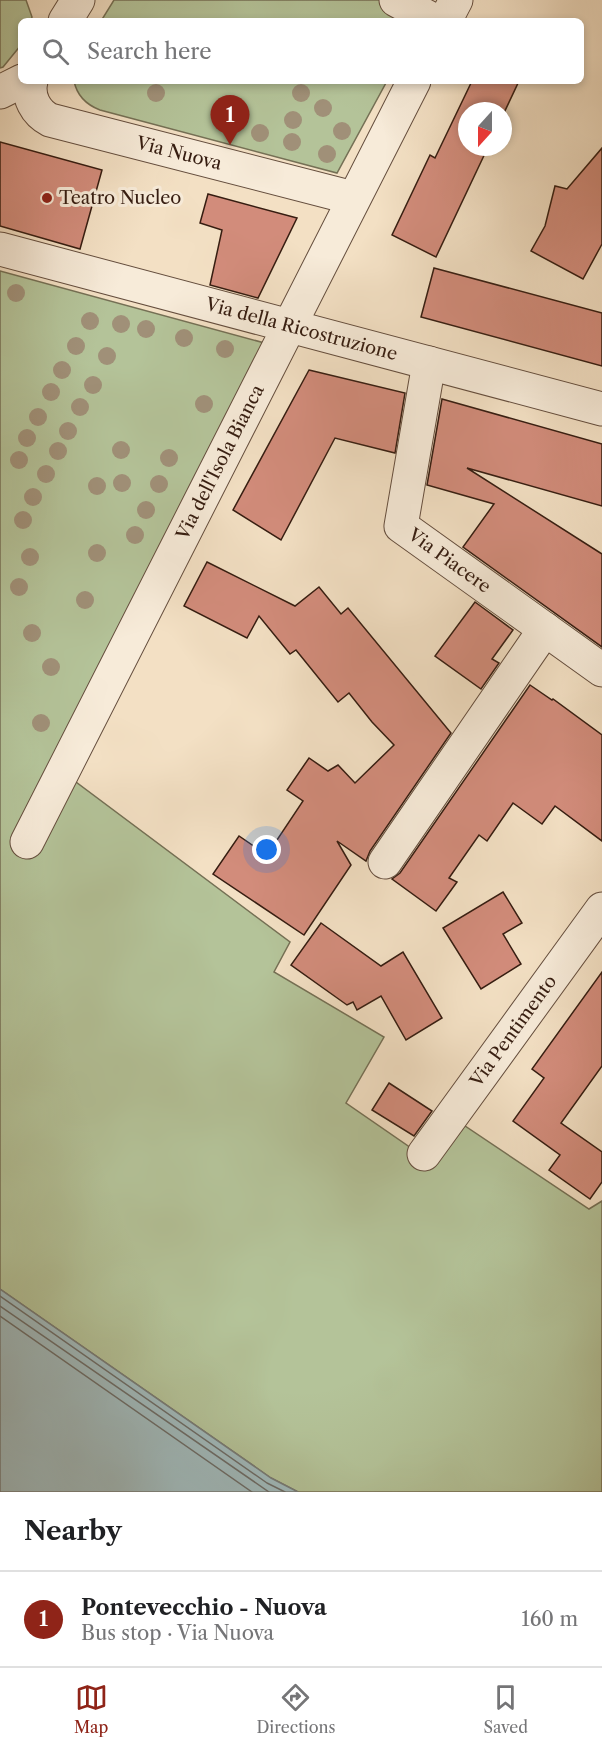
<!DOCTYPE html>
<html lang="en">
<head>
<meta charset="utf-8">
<style>
	:root { --surface:#fff; --page:#f2f2f2; --text:#202124; --muted:#757577; --line:#e0e0e0; --accent:#8f2418 }
	body { margin:0; font-family:"Libre Caslon Text",serif; background:var(--page); color:var(--text) }
	.compass { position:absolute; left:458px; top:102px; width:54px; height:54px; border-radius:50%; background:var(--surface); box-shadow:0 3px 9px #0003; rotate:201deg }
	.you { position:absolute; left:267px; top:850px; width:21px; height:21px; margin:-15px; border:4px solid #fff; border-radius:50%; background:#1a73e8; box-shadow:0 0 0 9px #1a73e833 }
	.badge { display:grid; place-items:center; width:39px; height:39px; border-radius:50%; background:var(--accent); color:#fff; font-size:20px; font-weight:700 }
	.pin { position:absolute; translate:-50% -50px; filter:drop-shadow(0 2px 3px #0008) }
	.pin::after { content:''; position:absolute; top:32px; width:21px; height:18px; background:inherit; clip-path:polygon(0 0,100% 0,50% 100%) }
	.list { margin:0; padding:0; list-style:none }
	h2 { display:flex; justify-content:space-between; align-items:center; height:78px; margin:0; padding:0 24px; font-size:26px }
	h2 small { font-size:20px; font-weight:400; color:var(--muted) }
	.list li { display:grid; grid-template-columns:39px 1fr auto; gap:18px; align-items:center; box-sizing:border-box; height:96px; padding:0 24px; border-top:2px solid var(--line) }
	.list b { display:block; font-size:22px; white-space:nowrap }
	.list p { margin:0; font-size:20px; white-space:nowrap; color:var(--muted) }
	.list em { font-size:20px; font-style:normal; color:var(--muted) }
	.icon { flex:none; width:33px; height:33px; fill:none; stroke:currentColor; stroke-width:2; stroke-linecap:round; stroke-linejoin:round }
	.map { position:relative; flex:none; width:602px; height:1492px; overflow:hidden }
	.search { position:absolute; background:var(--surface); box-shadow:0 3px 9px #0003; left:18px; right:18px; top:18px; height:66px; display:flex; align-items:center; gap:15px; box-sizing:border-box; padding:0 21px; border-radius:9px; color:var(--muted); font-size:22px }
	.sheet { height:174px; background:var(--surface) }
	nav { display:flex; justify-content:space-around; align-items:center; box-sizing:border-box; height:84px; border-top:2px solid var(--line); background:var(--surface); font-size:16px; color:var(--muted) }
	nav a { display:grid; justify-items:center; gap:3px }
	nav .on { color:var(--accent) }
	.map>svg:first-child { display:block }
</style>
</head>
<body>
<div class="map">
<svg width="602" height="1492" viewBox="0 0 602 1492">
	<rect width="100%" height="100%" fill="#f3e0c4"/>
	<filter id="stains"><feTurbulence type="fractalNoise" baseFrequency=".00333" numOctaves="4"/><feColorMatrix values="0 0 0 0 .2 0 0 0 0 .09 0 0 0 0 .02 0 0 0 .5 -.17"/></filter>
	<radialGradient id="worn" r=".72"><stop offset=".6" stop-color="#630" stop-opacity="0"/><stop offset="1" stop-color="#630" stop-opacity=".3"/></radialGradient>
	<g fill="#b4c399" stroke="#757055" stroke-width="1.5">
		<path d="M0,0H26L32,17L31,21H21V45L3,67L0,68Z"/>
		<path d="M114,0H387L419,21H101Z"/>
		<path d="M74,81H387L337,173L100,110C87,105 77,96 74,81Z"/>
		<path d="M0,271L283,348L72,779L290,942L274,972L384,1037L346,1103L430,1161L462,1124L589,1209L602,1201V1492H298L271,1478L0,1289Z"/>
	</g>
	<path fill="#a0bbbe" stroke="#767c79" stroke-width="1.5" d="M0,1289L271,1478L298,1492H0Z"/>
	<g fill="none" stroke-linecap="round" stroke-linejoin="round">
		<g stroke="#6b6c68" stroke-width="1.5">
			<path d="M0,1296L267,1483L285,1492"/>
			<path d="M0,1306L269,1492"/>
			<path d="M0,1316L252,1492"/>
		</g>
	</g>
	<g fill="#d28c7b" stroke="#361d11" stroke-width="1.5">
		<path d="M472,81H519L503,115V111H467V147H488L436,257L392,235L430,155L435,158Z"/>
		<path d="M0,142L102,170L80,249L0,226Z"/>
		<path d="M602,148V244L583,279L531,251L545,226L555,186L567,189Z"/>
		<path d="M208,194L297,218L258,298L210,285L222,230L200,223Z"/>
		<path d="M434,268L602,313V366L421,317Z"/>
		<path d="M309,370L405,393L395,453L335,438L281,540L233,510Z"/>
		<path d="M442,399L602,444V506L467,468L602,554V647L463,547L494,504L427,485Z"/>
		<path d="M207,562L295,606L319,587L341,614L348,608L451,733L370,851L366,861L337,841L351,865L304,935L213,874L239,836L267,855L303,801L287,790L309,758L328,771L338,765L355,783L394,745L372,722L349,693L338,702L296,650L290,654L259,616L247,638L184,606Z"/>
		<path d="M475,602L513,630L492,659L499,663L481,689L435,656Z"/>
		<path d="M530,685L552,700L553,699L602,735V841L555,806L542,824L513,803L487,841L479,835L449,878L457,882L436,911L392,879L400,873Z"/>
		<path d="M503,892L522,923L503,934L521,964L481,989L443,928Z"/>
		<path d="M321,923L381,966L403,952L442,1018L406,1040L381,996L357,1010L353,1002L347,1005L291,965Z"/>
		<path d="M602,972V1066L561,1123L602,1152V1182L590,1199L549,1170L560,1155L513,1121L544,1078L532,1069Z"/>
		<path d="M389,1083L432,1111L414,1136L372,1110Z"/>
	</g>
	<g fill="none" stroke-linecap="round" stroke-linejoin="round">
		<defs>
			<g id="minor">
				<path d="M396,0L435,21"/>
				<path d="M65,21L78,0"/>
				<path d="M445,21L456,0"/>
				<path id="s1" d="M31,81C27,97 36,113 50,120L353,198"/>
				<path d="M0,92L22,81"/>
				<path id="s2" d="M0,249L602,409"/>
				<path id="s3" d="M429,363L401,526L602,670"/>
				<path id="s4" d="M27,842L414,81"/>
				<path d="M385,862L545,629"/>
				<path id="s5" d="M424,1154L602,909"/>
			</g>
		</defs>
		<use href="#minor" stroke="#654e3e" stroke-width="35"/>
		<use href="#minor" stroke="#f7ebd9" stroke-width="33"/>
	</g>
	<g fill="#a09078">
		<circle cx="156" cy="93" r="9"/>
		<circle cx="301" cy="93" r="9"/>
		<circle cx="323" cy="108" r="9"/>
		<circle cx="293" cy="120" r="9"/>
		<circle cx="342" cy="131" r="9"/>
		<circle cx="260" cy="133" r="9"/>
		<circle cx="292" cy="142" r="9"/>
		<circle cx="327" cy="154" r="9"/>
		<circle cx="16" cy="293" r="9"/>
		<circle cx="90" cy="321" r="9"/>
		<circle cx="121" cy="324" r="9"/>
		<circle cx="146" cy="329" r="9"/>
		<circle cx="184" cy="338" r="9"/>
		<circle cx="76" cy="346" r="9"/>
		<circle cx="225" cy="349" r="9"/>
		<circle cx="107" cy="356" r="9"/>
		<circle cx="62" cy="370" r="9"/>
		<circle cx="93" cy="385" r="9"/>
		<circle cx="51" cy="392" r="9"/>
		<circle cx="204" cy="404" r="9"/>
		<circle cx="80" cy="407" r="9"/>
		<circle cx="38" cy="417" r="9"/>
		<circle cx="68" cy="431" r="9"/>
		<circle cx="27" cy="438" r="9"/>
		<circle cx="121" cy="450" r="9"/>
		<circle cx="58" cy="451" r="9"/>
		<circle cx="169" cy="458" r="9"/>
		<circle cx="19" cy="460" r="9"/>
		<circle cx="46" cy="474" r="9"/>
		<circle cx="122" cy="483" r="9"/>
		<circle cx="159" cy="484" r="9"/>
		<circle cx="97" cy="486" r="9"/>
		<circle cx="33" cy="497" r="9"/>
		<circle cx="146" cy="510" r="9"/>
		<circle cx="23" cy="520" r="9"/>
		<circle cx="135" cy="535" r="9"/>
		<circle cx="97" cy="553" r="9"/>
		<circle cx="30" cy="557" r="9"/>
		<circle cx="19" cy="587" r="9"/>
		<circle cx="85" cy="600" r="9"/>
		<circle cx="32" cy="633" r="9"/>
		<circle cx="51" cy="667" r="9"/>
		<circle cx="41" cy="723" r="9"/>
	</g>
	<circle fill="#8f2418" stroke="#f7ebd9" stroke-width="2" cx="47" cy="198" r="6"/>
	<g text-anchor="middle" stroke-width="6" stroke-linejoin="round" paint-order="stroke">
		<g font-size="18" fill="#361d11" stroke="#f7ebd9">
			<text dy="6" stroke="none"><textPath href="#s1" startOffset="180">Via Nuova</textPath></text>
			<text dy="6" stroke="none"><textPath href="#s2" startOffset="312">Via della Ricostruzione</textPath></text>
			<text dy="6" stroke="none"><textPath href="#s4" startOffset="426">Via dell'Isola Bianca</textPath></text>
			<text dy="6" stroke="none"><textPath href="#s3" startOffset="225">Via Piacere</textPath></text>
			<text dy="6" stroke="none"><textPath href="#s5" startOffset="152">Via Pentimento</textPath></text>
		</g>
		<g font-size="18" fill="#361d11" stroke="#f7ebd9" text-anchor="start">
			<text x="59" y="204">Teatro Nucleo</text>
		</g>
	</g>
	<rect width="100%" height="100%" filter="url(#stains)"/>
	<rect width="100%" height="100%" fill="url(#worn)"/>
</svg>
<svg class="compass" viewBox="-18 -18 36 36"><path d="M0-13l5 13h-10z" fill="#e53935"/><path d="M0 13l5-13h-10z" fill="#757577"/></svg>
<div class="you"></div>
<div class="pin badge" style="left:230px;top:145px">1</div>
<div class="search"><svg class="icon" aria-label="search" viewBox="0 0 24 24"><circle cx="10" cy="10" r="6"/><path d="M15 15l6 6"/></svg>Search here</div>
</div>
<section class="sheet">
<h2>Nearby<small></small></h2>
<ul class="list">
<li><span class="badge">1</span><div><b>Pontevecchio - Nuova</b><p>Bus stop · Via Nuova</p></div><em>160 m</em></li>
</ul>
</section>
<nav>
<a class="on"><svg class="icon" aria-label="map" viewBox="0 0 24 24"><path d="M3 6l6-2 6 2 6-2v14l-6 2-6-2-6 2zM9 4v14M15 6v14"/></svg>Map</a>
<a><svg class="icon" aria-label="directions" viewBox="0 0 24 24"><path d="M12 3l9 9-9 9-9-9zM9 14v-3h6M13 9l2 2-2 2"/></svg>Directions</a>
<a><svg class="icon" aria-label="saved" viewBox="0 0 24 24"><path d="M7 4h10v16l-5-4-5 4z"/></svg>Saved</a>
</nav>
</body>
</html>
